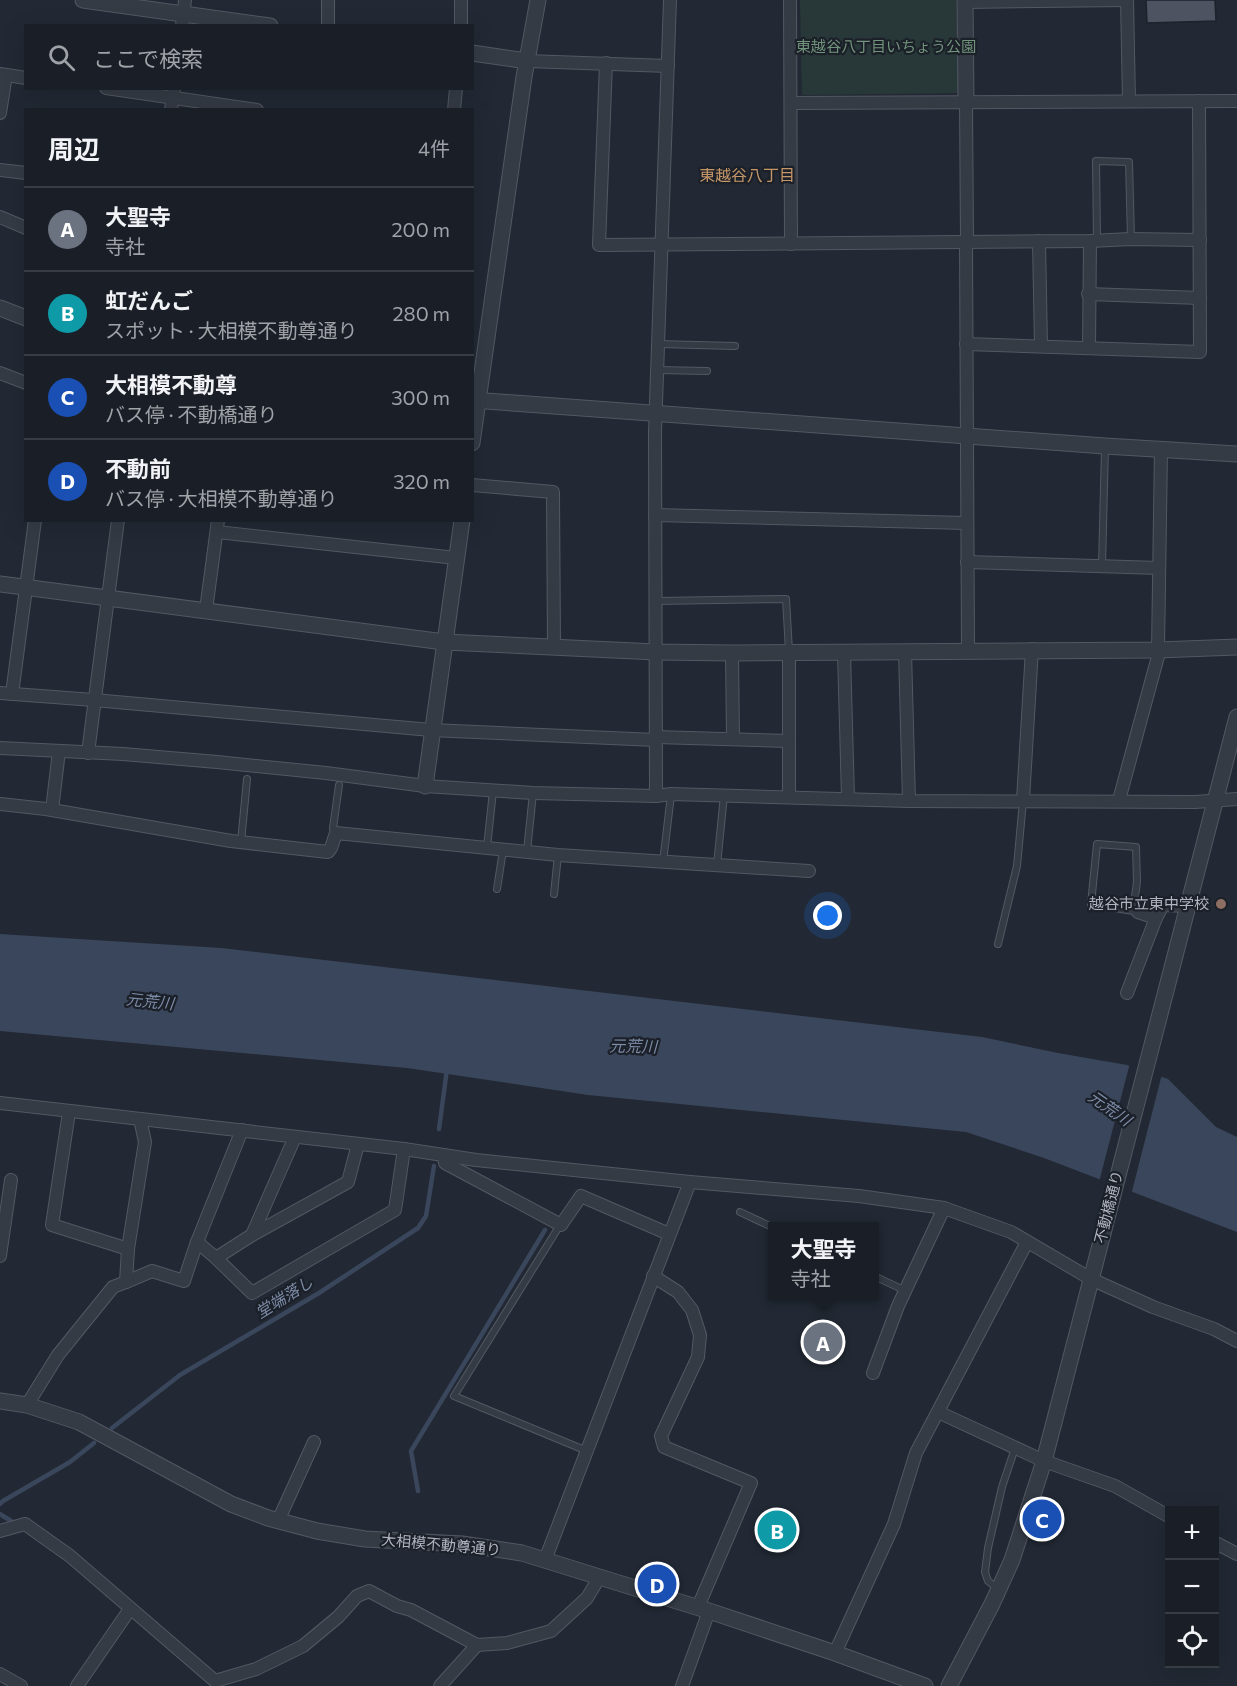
<!DOCTYPE html>
<html lang="ja">
<head>
<meta charset="utf-8">
<style>
	:root { --surface:#1a1f27; --page:#272c33; --text:#f1f3f6; --muted:#9fa2a7; --line:#383d44; --accent:#8dabe9 }
	body { margin:0; font-family:Commissioner,"Noto Sans JP",sans-serif; background:var(--page); color:var(--text) }
	.controls { position:absolute; right:18px; bottom:18px; display:grid; overflow:hidden; border-radius:0px; box-shadow:0 6px 24px #0002 }
	.controls button { width:54px; height:54px; display:grid; place-items:center; padding:0; border:0; border-bottom:2px solid var(--line); background:var(--surface); color:var(--text); font:30px sans-serif }
	.you { position:absolute; left:828px; top:916px; width:21px; height:21px; margin:-15px; border:4px solid #fff; border-radius:50%; background:#1a73e8; box-shadow:0 0 0 9px #1a73e833 }
	.badge { display:grid; place-items:center; width:39px; height:39px; border-radius:50%; background:var(--accent); color:#fff; font-size:20px; font-weight:700 }
	.pin { position:absolute; translate:-50% -50%; border:3px solid #fff; box-shadow:0 2px 6px #0006 }
	.popup { position:absolute; left:768px; top:1222px; width:111px; height:78px; box-sizing:border-box; display:grid; place-content:center; border-radius:0px; background:var(--surface); filter:drop-shadow(0 2px 4px #0005); font-size:20px; white-space:nowrap; color:var(--muted) }
	.popup b { font-size:22px; color:var(--text) }
	.popup::after { content:''; position:absolute; left:50%; top:100%; margin-left:-12px; border:12px solid transparent; border-top-color:var(--surface) }
	.list { margin:0; padding:0; list-style:none }
	h2 { display:flex; justify-content:space-between; align-items:center; height:78px; margin:0; padding:0 24px; font-size:26px }
	h2 small { font-size:20px; font-weight:400; color:var(--muted) }
	.list li { display:grid; grid-template-columns:39px 1fr auto; gap:18px; align-items:center; box-sizing:border-box; height:84px; padding:0 24px; border-top:2px solid var(--line) }
	.list b { display:block; font-size:22px; white-space:nowrap }
	.list p { margin:0; font-size:20px; white-space:nowrap; color:var(--muted) }
	.list em { font-size:20px; font-style:normal; color:var(--muted) }
	.icon { flex:none; width:33px; height:33px; fill:none; stroke:currentColor; stroke-width:2; stroke-linecap:round; stroke-linejoin:round }
	.map { position:relative; flex:none; width:1237px; height:1686px; overflow:hidden }
	.search { position:absolute; background:var(--surface); box-shadow:0 6px 24px #0002; left:24px; top:24px; width:450px; height:66px; display:flex; align-items:center; gap:15px; box-sizing:border-box; padding:0 21px; border-radius:0px; color:var(--muted); font-size:22px }
	.panel { position:absolute; background:var(--surface); box-shadow:0 6px 24px #0002; left:24px; top:108px; width:450px; height:414px; border-radius:0px }
	.map>svg:first-child { display:block }
</style>
</head>
<body>
<div class="map">
<svg width="1237" height="1686" viewBox="0 0 1237 1686">
	<rect width="100%" height="100%" fill="#222934"/>
	<path fill="#283839" d="M800,0H956L958,93L802,95Z"/>
	<path fill="#3a465b" d="M0,934L221,948L982,1037L1058,1053L1127,1065L1168,1079L1216,1127L1237,1137V1232L1044,1158L966,1132L588,1095L407,1068L0,1031Z"/>
	<path fill="#222934" d="M1130,1063L1162,1074L1131,1195L1099,1182Z"/>
	<g fill="none" stroke-linecap="round" stroke-linejoin="round">
		<g stroke="#3a465b" stroke-width="4.5">
			<path d="M439,1129L447,1069"/>
			<path d="M112,1428L180,1375L319,1293L418,1228L426,1216L434,1166"/>
			<path d="M418,1491L411,1451L545,1230"/>
			<path d="M0,1504L3,1501L70,1462L94,1443"/>
			<path d="M0,1514L14,1523"/>
		</g>
	</g>
	<g fill="#4d5361" stroke="#1d222b" stroke-width="1.5">
		<path d="M1146,0H1215L1216,21L1147,23Z"/>
		<path d="M776,1514L790,1520L779,1546L765,1540Z"/>
	</g>
	<g fill="none" stroke-linecap="round" stroke-linejoin="round">
		<defs>
			<g id="service">
				<path d="M1097,240L1096,161L1129,162L1131,239"/>
				<path d="M658,344L735,346"/>
				<path d="M658,370L707,371"/>
				<path d="M1102,566L1105,447"/>
				<path d="M657,601L786,599L789,651"/>
				<path d="M335,834L333,828L339,785"/>
				<path d="M241,842L247,779"/>
				<path d="M1097,844L1136,847L1137,882L1133,911L1091,904Z"/>
				<path d="M487,847L493,791"/>
				<path d="M527,851L533,793"/>
				<path d="M663,862L671,795"/>
				<path d="M717,865L724,795"/>
				<path d="M497,889L503,850"/>
				<path d="M554,894L558,855"/>
				<path d="M998,944L1017,866L1023,801"/>
				<path d="M740,1212L772,1227"/>
				<path d="M560,1225L454,1396L587,1451"/>
				<path d="M874,1276L906,1291"/>
				<path d="M998,1589L988,1581L985,1572L988,1548L1002,1487L1015,1448"/>
			</g>
			<g id="minor">
				<path d="M328,0V26"/>
				<path d="M461,0V26"/>
				<path d="M790,0L791,244"/>
				<path d="M1127,0L1129,101"/>
				<path d="M965,2L1127,0"/>
				<path d="M182,26L185,0"/>
				<path d="M527,61L668,66"/>
				<path d="M606,63L599,245L1090,241L1131,239L1200,240"/>
				<path d="M0,74L26,78"/>
				<path d="M106,88L257,110"/>
				<path d="M966,102L967,241"/>
				<path d="M791,103L1237,101"/>
				<path d="M171,110L174,88"/>
				<path d="M454,110L456,88"/>
				<path d="M0,113L6,75"/>
				<path d="M0,170L26,173"/>
				<path d="M0,217L26,228"/>
				<path d="M966,241L968,650"/>
				<path d="M1039,241L1041,346"/>
				<path d="M1088,294L1200,298"/>
				<path d="M966,344L1200,352L1199,101"/>
				<path d="M1089,348L1090,241"/>
				<path d="M0,373L26,383"/>
				<path d="M472,485L553,492L554,646"/>
				<path d="M655,515L966,523"/>
				<path d="M217,532L456,558"/>
				<path d="M967,562L1159,568"/>
				<path d="M206,610L218,520"/>
				<path d="M1158,650L1161,449"/>
				<path d="M905,651L909,801"/>
				<path d="M789,652V797"/>
				<path d="M844,652L848,798"/>
				<path d="M732,653L733,739"/>
				<path d="M0,693L94,700L431,730L656,740"/>
				<path d="M12,694L35,520"/>
				<path d="M656,737L789,741"/>
				<path d="M0,748L123,754L217,762L326,773L425,786L533,793L656,796L671,794L909,801L1195,802L1237,799"/>
				<path d="M88,753L118,520"/>
				<path d="M656,796L655,432L670,0"/>
				<path d="M1023,800L1032,649"/>
				<path d="M1119,800L1160,649"/>
				<path d="M0,804L46,809L231,841L328,852L331,848L336,833L558,855L809,871"/>
				<path d="M52,810L59,751"/>
				<path d="M1138,912L1156,918"/>
				<path d="M1127,993L1156,918L1163,905L1187,906"/>
				<path d="M0,1103L404,1149L476,1160L690,1182L859,1196L944,1208L1011,1232L1091,1279L1153,1307L1214,1329L1237,1341"/>
				<path d="M69,1112L52,1225L128,1249"/>
				<path d="M444,1155L445,1163L561,1225L581,1196L669,1234"/>
				<path d="M252,1235L295,1137"/>
				<path d="M197,1242L216,1258L252,1235L348,1182L358,1144"/>
				<path d="M0,1256L11,1180"/>
				<path d="M216,1258L252,1293L395,1210L404,1149"/>
				<path d="M653,1276L678,1292L692,1310L700,1335L698,1357L661,1436L664,1447L751,1483L698,1607"/>
				<path d="M126,1282L152,1271L184,1281L197,1242L242,1130"/>
				<path d="M873,1373L898,1306L944,1208"/>
				<path d="M27,1405L58,1355L113,1287L126,1282L128,1249L145,1142L140,1119"/>
				<path d="M938,1412L1044,1461L1115,1486L1170,1517"/>
				<path d="M278,1521L314,1442"/>
				<path d="M0,1531L25,1524L70,1556L215,1681L256,1669L303,1646L338,1617L357,1596L369,1591L397,1606L411,1610L477,1645L507,1643L551,1631L587,1598L599,1578"/>
				<path d="M1214,1542L1237,1554"/>
				<path d="M545,1560L690,1182"/>
				<path d="M835,1653L894,1524L916,1453L1027,1242"/>
				<path d="M0,1674L21,1686"/>
				<path d="M77,1686L130,1609"/>
				<path d="M440,1686L477,1645"/>
				<path d="M682,1686L709,1611"/>
			</g>
			<g id="tertiary">
				<path d="M83,0L270,26"/>
				<path d="M965,0L966,102"/>
				<path d="M472,53L527,61"/>
				<path d="M0,308L26,318"/>
				<path d="M472,400L1105,446L1237,454"/>
				<path d="M472,443L524,77L538,0"/>
				<path d="M0,584L444,642L656,652L732,653L1158,650L1237,647"/>
				<path d="M425,786L462,520"/>
				<path d="M0,1401L27,1405L79,1422L231,1504L268,1518L317,1531L365,1539L462,1544L522,1553L709,1611L835,1653L925,1686"/>
				<path d="M949,1686L992,1604L1012,1560L1044,1461L1237,717"/>
			</g>
		</defs>
		<use href="#service" stroke="#535862" stroke-width="8"/>
		<use href="#minor" stroke="#535862" stroke-width="14"/>
		<use href="#tertiary" stroke="#535862" stroke-width="17"/>
		<use href="#service" stroke="#353b45" stroke-width="6"/>
		<use href="#minor" stroke="#353b45" stroke-width="12"/>
		<use href="#tertiary" stroke="#353b45" stroke-width="15"/>
	</g>
	<circle fill="#8d6e63" stroke="#1b2029" stroke-width="2" cx="1221" cy="904" r="6"/>
	<g text-anchor="middle" stroke-width="4.5" stroke-linejoin="round" paint-order="stroke">
		<g font-size="15" fill="#72947c" stroke="#1b2029">
			<text x="886" y="52">東越谷八丁目いちょう公園</text>
		</g>
		<g font-size="15" fill="#b0b5c1" stroke="#1b2029" text-anchor="end">
			<text x="1209" y="909">越谷市立東中学校</text>
		</g>
		<g font-size="15" fill="#b0b5c1" stroke="#1b2029">
			<text transform="translate(1109 1207) rotate(-76)" y="5">不動橋通り</text>
			<text transform="translate(441 1545) rotate(5)" y="5">大相模不動尊通り</text>
		</g>
		<g font-size="16" fill="#c49668" stroke="#1b2029">
			<text x="747" y="181">東越谷八丁目</text>
		</g>
		<g font-size="16" font-style="italic" fill="#7c8ba6" stroke="#1b2029">
			<text transform="translate(150 1001) rotate(6)" y="6">元荒川</text>
			<text transform="translate(633 1046) rotate(1)" y="6">元荒川</text>
			<text transform="translate(1110 1108) rotate(35)" y="6">元荒川</text>
			<text transform="translate(284 1297) rotate(-32)" y="6">堂端落し</text>
		</g>
	</g>
</svg>
<div class="controls">
<button>+</button>
<button>−</button>
<button><svg class="icon" aria-label="locate" viewBox="0 0 24 24"><circle cx="12" cy="12" r="6"/><path d="M12 2v4M12 18v4M2 12h4M18 12h4"/></svg></button>
</div>
<div class="you"></div>
<div class="pin badge" style="left:823px;top:1342px;background:#6b7280">A</div>
<div class="popup"><b>大聖寺</b>寺社</div>
<div class="pin badge" style="left:777px;top:1530px;background:#0f9aa8">B</div>
<div class="pin badge" style="left:1042px;top:1519px;background:#1a4fb4">C</div>
<div class="pin badge" style="left:657px;top:1584px;background:#1a4fb4">D</div>
<div class="search"><svg class="icon" aria-label="search" viewBox="0 0 24 24"><circle cx="10" cy="10" r="6"/><path d="M15 15l6 6"/></svg>ここで検索</div>
<section class="panel">
<h2>周辺<small>4件</small></h2>
<ul class="list">
<li><span class="badge" style="background:#6b7280">A</span><div><b>大聖寺</b><p>寺社</p></div><em>200 m</em></li>
<li><span class="badge" style="background:#0f9aa8">B</span><div><b>虹だんご</b><p>スポット · 大相模不動尊通り</p></div><em>280 m</em></li>
<li><span class="badge" style="background:#1a4fb4">C</span><div><b>大相模不動尊</b><p>バス停 · 不動橋通り</p></div><em>300 m</em></li>
<li><span class="badge" style="background:#1a4fb4">D</span><div><b>不動前</b><p>バス停 · 大相模不動尊通り</p></div><em>320 m</em></li>
</ul>
</section>
</div>
</body>
</html>
